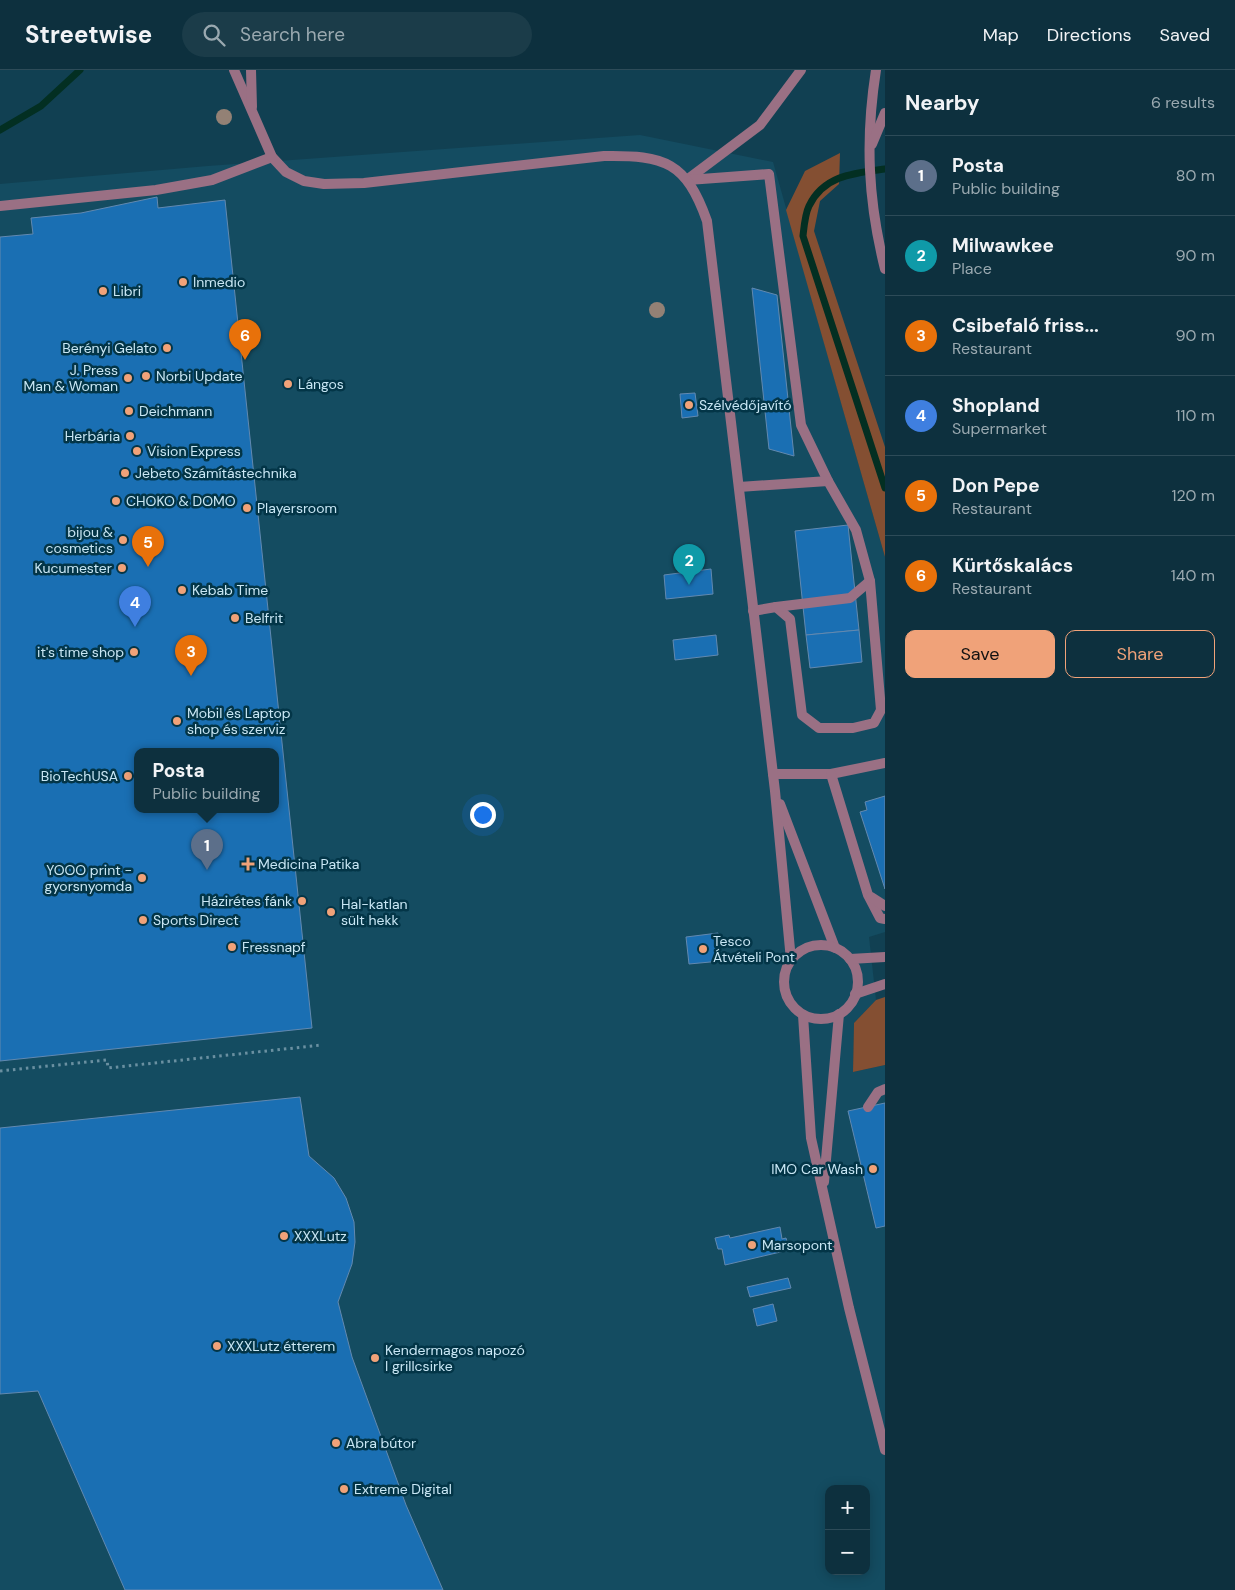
<!DOCTYPE html>
<html lang="en">
<head>
<meta charset="utf-8">
<style>
	:root { --surface:#0d303e; --page:#1b3c49; --text:#f1f3f6; --muted:#9aa9b0; --line:#2d4b58; --accent:#f0a279 }
	body { margin:0; font-family:"DM Sans",sans-serif; background:var(--page); color:var(--text) }
	.controls { position:absolute; right:15px; bottom:15px; display:grid; overflow:hidden; border-radius:10px; box-shadow:0 2px 12px #0003 }
	.controls button { width:45px; height:45px; display:grid; place-items:center; padding:0; border:0; border-bottom:1px solid var(--line); background:var(--surface); color:var(--text); font:25px sans-serif }
	.you { position:absolute; left:482px; top:744px; width:18px; height:18px; margin:-12px; border:4px solid #fff; border-radius:50%; background:#1a73e8; box-shadow:0 0 0 8px #1a73e833 }
	.badge { display:grid; place-items:center; width:32px; height:32px; border-radius:50%; background:var(--accent); color:#fff; font-size:16px; font-weight:700 }
	.pin { position:absolute; translate:-50% -41px; filter:drop-shadow(0 1px 2px #0008) }
	.pin::after { content:''; position:absolute; top:26px; width:18px; height:15px; background:inherit; clip-path:polygon(0 0,100% 0,50% 100%) }
	.popup { position:absolute; left:134px; top:678px; width:145px; height:65px; box-sizing:border-box; display:grid; place-content:center; border-radius:10px; background:var(--surface); filter:drop-shadow(0 1px 4px #0005); font-size:16px; white-space:nowrap; color:var(--muted) }
	.popup b { font-size:19px; color:var(--text) }
	.popup::after { content:''; position:absolute; left:50%; top:100%; margin-left:-10px; border:10px solid transparent; border-top-color:var(--surface) }
	.list { margin:0; padding:0; list-style:none }
	h2 { display:flex; justify-content:space-between; align-items:center; height:65px; margin:0; padding:0 20px; font-size:21px }
	h2 small { font-size:16px; font-weight:400; color:var(--muted) }
	.list li { display:grid; grid-template-columns:32px 1fr auto; gap:15px; align-items:center; box-sizing:border-box; height:80px; padding:0 20px; border-top:1px solid var(--line) }
	.list b { display:block; font-size:19px; white-space:nowrap }
	.list p { margin:0; font-size:16px; white-space:nowrap; color:var(--muted) }
	.list em { font-size:16px; font-style:normal; color:var(--muted) }
	.actions { display:flex; gap:10px; padding:15px 20px }
	.actions a { flex:1; padding:11px 0; border:1px solid var(--accent); border-radius:10px; text-align:center; font-size:18px; color:var(--accent) }
	.actions .main { background:var(--accent); color:#111 }
	.icon { flex:none; width:28px; height:28px; fill:none; stroke:currentColor; stroke-width:2; stroke-linecap:round; stroke-linejoin:round }
	.map { position:relative; flex:none; width:885px; height:1520px; overflow:hidden }
	header { display:flex; align-items:center; gap:30px; box-sizing:border-box; height:70px; padding:0 25px; background:var(--surface); border-bottom:1px solid var(--line) }
	header strong { font-size:24px }
	nav { display:flex; gap:28px; margin-inline-start:auto; font-size:18px }
	.search { width:350px; height:45px; background:var(--page); display:flex; align-items:center; gap:12px; box-sizing:border-box; padding:0 18px; border-radius:28px; color:var(--muted); font-size:19px }
	main { display:flex }
	aside { flex:1; background:var(--surface) }
	.map>svg:first-child { display:block }
</style>
</head>
<body>
<header>
<strong>Streetwise</strong>
<div class="search"><svg class="icon" aria-label="search" viewBox="0 0 24 24"><circle cx="10" cy="10" r="6"/><path d="M15 15l6 6"/></svg>Search here</div>
<nav><a>Map</a><a>Directions</a><a>Saved</a></nav>
</header>
<main>
<div class="map">
<svg width="885" height="1520" viewBox="0 0 885 1520">
	<rect width="100%" height="100%" fill="#114052"/>
	<path fill="#144c61" fill-rule="evenodd" d="M640,65L773,92L885,487V862L869,867L876,930L854,953L853,1002L885,995V1520H0V114L208,96ZM138,681H276V739H138ZM829,1419H866V1501H829Z"/>
	<g fill="#844f32">
		<path d="M840,83L839,114L820,131L814,161L885,377V487L786,140L805,101Z"/>
		<path d="M885,927V995L853,1002L854,953L876,930Z"/>
	</g>
	<g fill="none" stroke-linecap="round" stroke-linejoin="round">
		<g stroke="#032f22" stroke-width="7">
			<path d="M0,60L41,36L80,0"/>
			<path d="M885,99C855,103 824,105 809,136C805,144 804,157 803,166L885,418"/>
		</g>
	</g>
	<g fill="#1a6fb3" stroke="#6289b0" fill-rule="evenodd">
		<path d="M157,127L158,138L225,130L312,958L0,991V167L33,164L31,148L81,143ZM138,681H276V739H138Z"/>
		<path d="M752,218L777,225L794,386L769,379Z"/>
		<path d="M695,323L698,346L682,348L680,324Z"/>
		<path d="M848,455L859,560L806,565L795,461Z"/>
		<path d="M711,499L713,524L666,529L664,505Z"/>
		<path d="M859,560L862,592L810,598L806,565Z"/>
		<path d="M716,565L718,585L675,590L673,570Z"/>
		<path d="M885,726V819L860,742L867,740L865,732Z"/>
		<path d="M718,863L721,891L689,894L686,867Z"/>
		<path d="M300,1027L309,1086L334,1108L346,1128L354,1152L355,1172L352,1194L338,1232L352,1287L406,1435L443,1520H125L38,1321L0,1324V1058Z"/>
		<path d="M885,1033V1156L876,1158L848,1041Z"/>
		<path d="M780,1157L782,1169L786,1168L789,1180L725,1195L722,1179H718L715,1168L729,1165L730,1168Z"/>
		<path d="M788,1208L791,1218L750,1227L747,1217Z"/>
		<path d="M773,1234L777,1251L757,1256L753,1239Z"/>
	</g>
	<g fill="none" stroke-linecap="round" stroke-linejoin="round">
		<path stroke="#6a90a1" stroke-width="3" stroke-dasharray="2.5 4" stroke-linecap="butt" d="M0,1001L107,990L108,998L322,975"/>
		<g stroke="#9a7084" stroke-width="10">
			<path d="M688,109L760,55L801,0"/>
			<path d="M688,110L769,104L801,355L828,411"/>
			<path d="M0,136L156,120L212,110L272,87"/>
			<path d="M739,417L828,411L856,460L870,511L881,640L874,653L853,658H819L802,645L790,549L776,537L753,541"/>
			<path d="M776,537L850,528L870,511"/>
			<path d="M773,704H831L885,693"/>
			<path d="M831,704L868,825L880,848L885,849"/>
			<path d="M871,827L885,836"/>
			<path d="M868,1037L878,1022L885,1019"/>
		</g>
		<g stroke="#9a7084" stroke-width="10">
			<path d="M234,0L272,87L286,102L304,111L324,114L364,113L604,86C665,85 686,92 707,151L775,721L791,890"/>
			<path d="M251,0L252,37"/>
			<path d="M876,0C865,70 868,131 885,199"/>
			<path d="M872,74L885,43"/>
			<path d="M780,734L835,878"/>
			<circle cx="821" cy="912" r="37"/>
			<path d="M850,889L885,887"/>
			<path d="M855,924L885,914"/>
			<path d="M803,945L811,1068L849,1238L885,1380"/>
			<path d="M824,1112L839,944"/>
		</g>
	</g>
	<g fill="#938175">
		<circle cx="224" cy="47" r="8"/>
		<circle cx="657" cy="240" r="8"/>
	</g>
	<g fill="#f0a279" stroke="#033547" stroke-width="2">
		<circle cx="183" cy="212" r="5"/>
		<circle cx="103" cy="221" r="5"/>
		<circle cx="167" cy="278" r="5"/>
		<circle cx="146" cy="306" r="5"/>
		<circle cx="128" cy="308" r="5"/>
		<circle cx="288" cy="314" r="5"/>
		<circle cx="689" cy="335" r="5"/>
		<circle cx="129" cy="341" r="5"/>
		<circle cx="130" cy="366" r="5"/>
		<circle cx="137" cy="381" r="5"/>
		<circle cx="125" cy="403" r="5"/>
		<circle cx="116" cy="431" r="5"/>
		<circle cx="247" cy="438" r="5"/>
		<circle cx="123" cy="470" r="5"/>
		<circle cx="122" cy="498" r="5"/>
		<circle cx="182" cy="520" r="5"/>
		<circle cx="235" cy="548" r="5"/>
		<circle cx="134" cy="582" r="5"/>
		<circle cx="177" cy="651" r="5"/>
		<circle cx="128" cy="706" r="5"/>
		<path d="M245.5 786.5h5v5h5v5h-5v5h-5v-5h-5v-5h5z"/>
		<circle cx="142" cy="808" r="5"/>
		<circle cx="302" cy="831" r="5"/>
		<circle cx="331" cy="842" r="5"/>
		<circle cx="143" cy="850" r="5"/>
		<circle cx="232" cy="877" r="5"/>
		<circle cx="703" cy="879" r="5"/>
		<circle cx="873" cy="1099" r="5"/>
		<circle cx="284" cy="1166" r="5"/>
		<circle cx="752" cy="1175" r="5"/>
		<circle cx="217" cy="1276" r="5"/>
		<circle cx="375" cy="1288" r="5"/>
		<circle cx="336" cy="1373" r="5"/>
		<circle cx="344" cy="1419" r="5"/>
	</g>
	<g text-anchor="middle" stroke-width="5" stroke-linejoin="round" paint-order="stroke">
		<g font-size="14" fill="#c9e7f5" stroke="#033547" text-anchor="start">
			<text x="193" y="217">Inmedio</text>
			<text x="113" y="226">Libri</text>
			<text x="157" y="283" text-anchor="end">Berényi Gelato</text>
			<text x="118" y="305" text-anchor="end">J. Press<tspan x="118" dy="16">Man &amp; Woman</tspan></text>
			<text x="156" y="311">Norbi Update</text>
			<text x="298" y="319">Lángos</text>
			<text x="699" y="340">Szélvédőjavító</text>
			<text x="139" y="346">Deichmann</text>
			<text x="120" y="371" text-anchor="end">Herbária</text>
			<text x="147" y="386">Vision Express</text>
			<text x="135" y="408">Jebeto Számítástechnika</text>
			<text x="126" y="436">CHOKO &amp; DOMO</text>
			<text x="257" y="443">Playersroom</text>
			<text x="113" y="467" text-anchor="end">bijou &amp;<tspan x="113" dy="16">cosmetics</tspan></text>
			<text x="112" y="503" text-anchor="end">Kucumester</text>
			<text x="192" y="525">Kebab Time</text>
			<text x="245" y="553">Belfrit</text>
			<text x="124" y="587" text-anchor="end">it's time shop</text>
			<text x="187" y="648">Mobil és Laptop<tspan x="187" dy="16">shop és szerviz</tspan></text>
			<text x="118" y="711" text-anchor="end">BioTechUSA</text>
			<text x="258" y="799">Medicina Patika</text>
			<text x="132" y="805" text-anchor="end">YOOO print -<tspan x="132" dy="16">gyorsnyomda</tspan></text>
			<text x="292" y="836" text-anchor="end">Házirétes fánk</text>
			<text x="341" y="839">Hal-katlan<tspan x="341" dy="16">sült hekk</tspan></text>
			<text x="153" y="855">Sports Direct</text>
			<text x="713" y="876">Tesco<tspan x="713" dy="16">Átvételi Pont</tspan></text>
			<text x="242" y="882">Fressnapf</text>
			<text x="863" y="1104" text-anchor="end">IMO Car Wash</text>
			<text x="294" y="1171">XXXLutz</text>
			<text x="762" y="1180">Marsopont</text>
			<text x="227" y="1281">XXXLutz étterem</text>
			<text x="385" y="1285">Kendermagos napozó<tspan x="385" dy="16">I grillcsirke</tspan></text>
			<text x="346" y="1378">Abra bútor</text>
			<text x="354" y="1424">Extreme Digital</text>
		</g>
	</g>
</svg>
<div class="controls">
<button>+</button>
<button>−</button>
</div>
<div class="you"></div>
<div class="pin badge" style="left:207px;top:800px;background:#5c6f8a">1</div>
<div class="popup"><b>Posta</b>Public building</div>
<div class="pin badge" style="left:689px;top:515px;background:#0f9aa8">2</div>
<div class="pin badge" style="left:191px;top:606px;background:#e8710a">3</div>
<div class="pin badge" style="left:135px;top:557px;background:#3f7fe0">4</div>
<div class="pin badge" style="left:148px;top:497px;background:#e8710a">5</div>
<div class="pin badge" style="left:245px;top:290px;background:#e8710a">6</div>
</div>
<aside>
<h2>Nearby<small>6 results</small></h2>
<ul class="list">
<li><span class="badge" style="background:#5c6f8a">1</span><div><b>Posta</b><p>Public building</p></div><em>80 m</em></li>
<li><span class="badge" style="background:#0f9aa8">2</span><div><b>Milwawkee</b><p>Place</p></div><em>90 m</em></li>
<li><span class="badge" style="background:#e8710a">3</span><div><b>Csibefaló friss...</b><p>Restaurant</p></div><em>90 m</em></li>
<li><span class="badge" style="background:#3f7fe0">4</span><div><b>Shopland</b><p>Supermarket</p></div><em>110 m</em></li>
<li><span class="badge" style="background:#e8710a">5</span><div><b>Don Pepe</b><p>Restaurant</p></div><em>120 m</em></li>
<li><span class="badge" style="background:#e8710a">6</span><div><b>Kürtőskalács</b><p>Restaurant</p></div><em>140 m</em></li>
</ul>
<div class="actions"><a class="main">Save</a><a>Share</a></div>
</aside>
</main>
</body>
</html>
